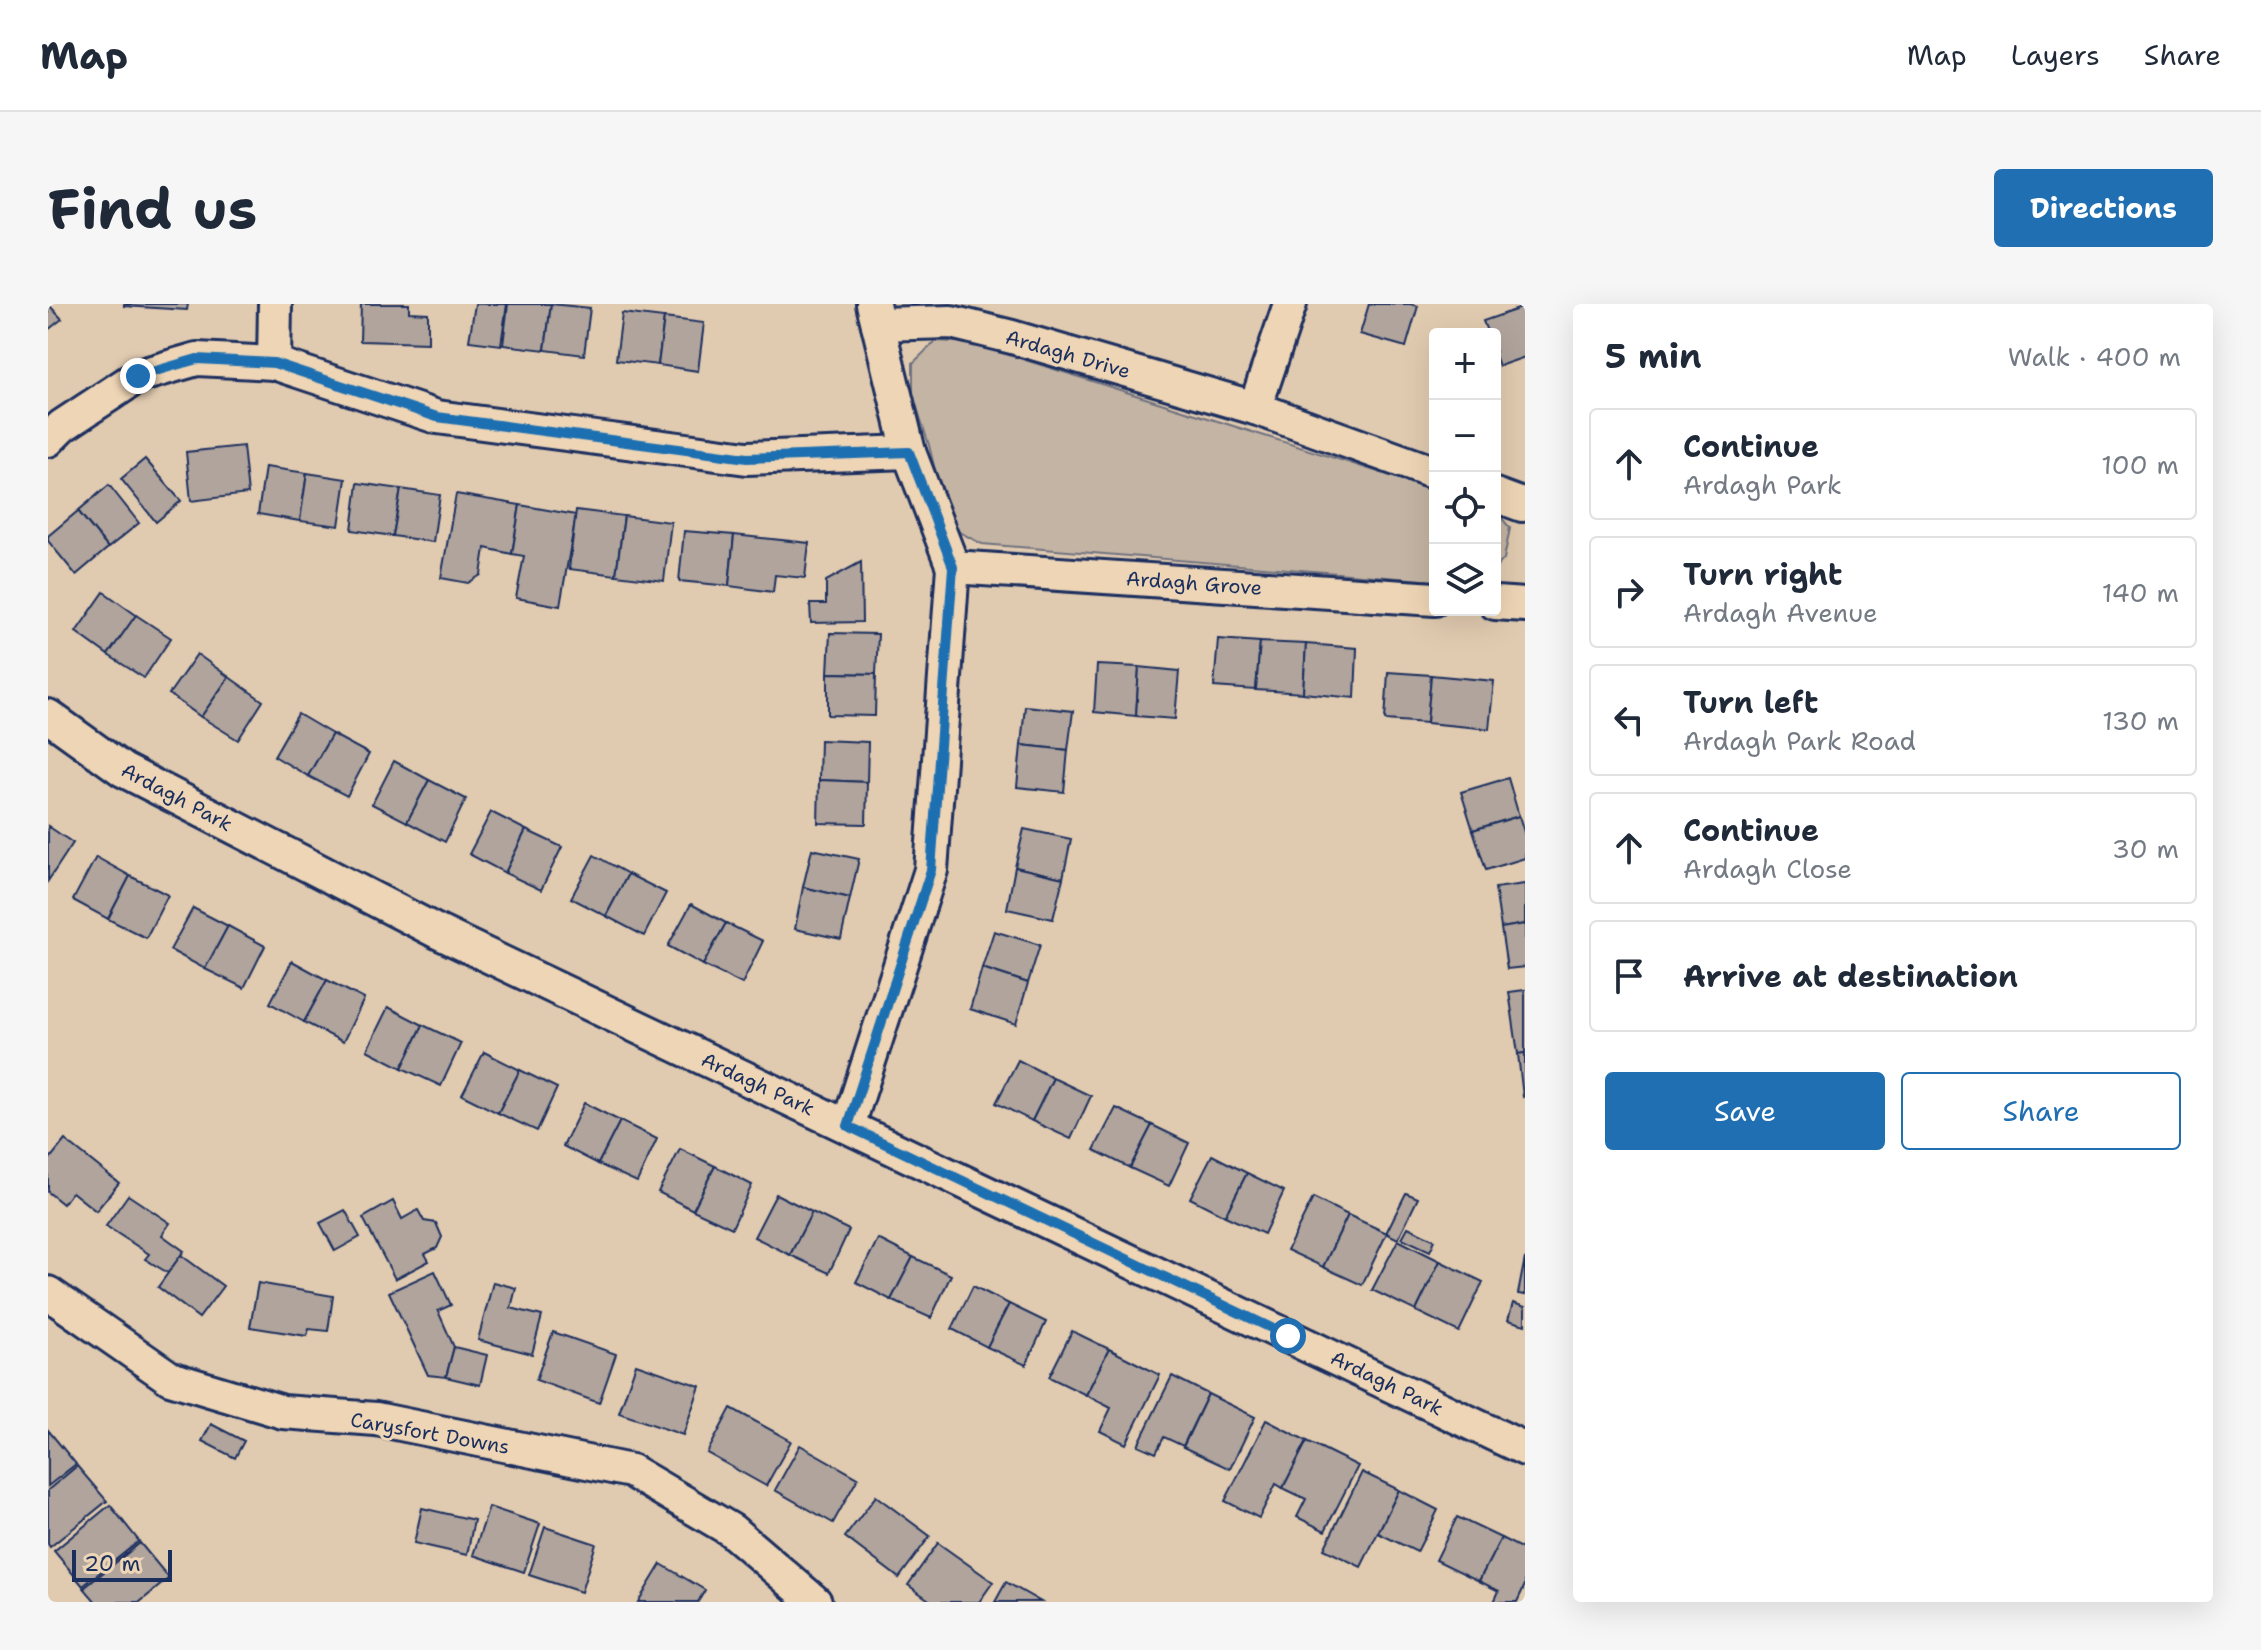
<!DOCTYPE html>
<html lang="en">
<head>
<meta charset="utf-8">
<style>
	:root { --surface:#fff; --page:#f6f6f7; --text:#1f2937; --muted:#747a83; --line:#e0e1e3; --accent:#1f6fb2 }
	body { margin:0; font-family:"Shantell Sans",sans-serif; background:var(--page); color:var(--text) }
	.controls { position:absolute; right:24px; top:24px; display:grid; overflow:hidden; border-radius:8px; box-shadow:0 8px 32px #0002 }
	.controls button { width:72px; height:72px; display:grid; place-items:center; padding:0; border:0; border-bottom:2px solid var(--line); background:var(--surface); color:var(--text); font:40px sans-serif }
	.scale { position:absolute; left:24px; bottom:20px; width:100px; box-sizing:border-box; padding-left:8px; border:4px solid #1b2f5e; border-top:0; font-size:22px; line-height:28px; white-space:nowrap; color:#1b2f5e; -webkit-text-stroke:6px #eed5b5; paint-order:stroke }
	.stop { position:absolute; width:24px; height:24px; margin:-18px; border:6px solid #1f6fb2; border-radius:50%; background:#fff }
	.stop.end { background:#1f6fb2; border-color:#fff; box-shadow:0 2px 8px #0008 }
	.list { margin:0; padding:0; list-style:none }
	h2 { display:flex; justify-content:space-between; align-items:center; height:104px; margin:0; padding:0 32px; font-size:34px }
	h2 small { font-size:26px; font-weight:400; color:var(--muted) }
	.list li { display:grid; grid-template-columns:52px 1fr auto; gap:24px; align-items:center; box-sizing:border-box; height:112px; margin:0 16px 16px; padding:0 16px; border:2px solid var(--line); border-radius:8px }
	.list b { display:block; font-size:30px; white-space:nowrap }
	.list p { margin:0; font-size:26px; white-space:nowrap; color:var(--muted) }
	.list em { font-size:26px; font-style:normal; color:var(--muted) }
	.actions { display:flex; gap:16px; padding:24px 32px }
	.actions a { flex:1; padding:18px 0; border:2px solid var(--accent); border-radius:8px; text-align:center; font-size:28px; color:var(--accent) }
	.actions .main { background:var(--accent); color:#fff }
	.icon { flex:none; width:44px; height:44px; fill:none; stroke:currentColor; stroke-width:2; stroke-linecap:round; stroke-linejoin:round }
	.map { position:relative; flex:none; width:1477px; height:1298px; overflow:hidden; border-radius:8px }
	header { display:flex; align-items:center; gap:48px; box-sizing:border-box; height:112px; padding:0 40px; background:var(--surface); border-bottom:2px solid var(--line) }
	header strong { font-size:38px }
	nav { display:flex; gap:44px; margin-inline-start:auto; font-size:28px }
	.intro { display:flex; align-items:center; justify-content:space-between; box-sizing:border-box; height:192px; padding:0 48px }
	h1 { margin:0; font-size:56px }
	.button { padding:20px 36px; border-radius:8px; background:var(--accent); color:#fff; font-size:28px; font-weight:700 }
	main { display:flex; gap:48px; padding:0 48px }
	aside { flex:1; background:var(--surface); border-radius:8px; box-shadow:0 8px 32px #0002 }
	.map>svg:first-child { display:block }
</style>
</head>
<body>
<header>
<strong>Map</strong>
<nav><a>Map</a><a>Layers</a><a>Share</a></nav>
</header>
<div class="intro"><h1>Find us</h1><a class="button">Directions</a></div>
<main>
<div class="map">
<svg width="1477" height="1298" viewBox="0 0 1477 1298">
	<rect width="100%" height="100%" fill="#e1cbb0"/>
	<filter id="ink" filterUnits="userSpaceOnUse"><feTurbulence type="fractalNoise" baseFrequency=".0125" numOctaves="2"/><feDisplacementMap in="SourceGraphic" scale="16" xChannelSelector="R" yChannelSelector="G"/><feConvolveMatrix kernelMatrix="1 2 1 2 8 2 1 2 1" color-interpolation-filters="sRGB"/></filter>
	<g filter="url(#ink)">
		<g fill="#c4b4a3" stroke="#707280" stroke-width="2">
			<path d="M888,37L924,39L1387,186V277L934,240L911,228L896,204L881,141L865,91V59Z"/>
			<path d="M1447,206L1462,224L1456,255L1447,265Z"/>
		</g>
		<g fill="#b0a49c" stroke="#1b2f5e" stroke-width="2">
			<path d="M0,0L14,15L0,26Z"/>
			<path d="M76,0H140L139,6L76,2Z"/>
			<path d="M313,0H361V8L380,9V39L312,37Z"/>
			<path d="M427,0H459L453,41L421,37Z"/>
			<path d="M460,0H503L497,46L455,41Z"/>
			<path d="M503,0L542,4L536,51L497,46Z"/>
			<path d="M1321,0H1362L1370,2L1358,43L1312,30Z"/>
			<path d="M1476,3L1477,53L1451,62L1447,51V30H1440L1435,17Z"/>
			<path d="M574,9L616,14L610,61L568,56Z"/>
			<path d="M616,14L656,19L650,67L610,61Z"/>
			<path d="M195,142L200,190L143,197L138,148Z"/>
			<path d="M97,155L133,197L108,218L73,175Z"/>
			<path d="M217,163L259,169L252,217L210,210Z"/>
			<path d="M259,169L298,175L291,222L252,217Z"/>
			<path d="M310,179L353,185L345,232L304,226Z"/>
			<path d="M61,181L91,219L60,244L30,207Z"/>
			<path d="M353,185L392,191L385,238L345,232Z"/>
			<path d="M408,190L472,201L464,250L437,244L433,271L420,279L393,274Z"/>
			<path d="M472,201L528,211L512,302L468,294L476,252L464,250Z"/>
			<path d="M528,206L576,212L568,271L521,265Z"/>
			<path d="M30,207L60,244L28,271L0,237V232Z"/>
			<path d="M576,212L623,218L616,277L568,271Z"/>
			<path d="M636,227L686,231L681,282L631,277Z"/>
			<path d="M686,231L761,239L757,274L727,271L725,288L681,282Z"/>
			<path d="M813,258L814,318L763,319L762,300H778V277Z"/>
			<path d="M56,288L88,311L60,351L28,328Z"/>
			<path d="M88,311L123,334L96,374L60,351Z"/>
			<path d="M782,329L830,330L828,370L780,369Z"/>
			<path d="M1170,335L1212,338L1208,386L1166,383Z"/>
			<path d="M1212,338L1258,340L1255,389L1208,386Z"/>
			<path d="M1258,340L1309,344L1307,394L1255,389Z"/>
			<path d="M149,350L181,373L153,413L121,390Z"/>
			<path d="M1049,361L1091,363L1088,412L1046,408Z"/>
			<path d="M1091,363L1131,367L1127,415L1088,412Z"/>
			<path d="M1340,368L1383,371L1379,419L1337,416Z"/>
			<path d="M780,369L828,370L827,412L780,411Z"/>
			<path d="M1383,371L1446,377L1441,425L1379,419Z"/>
			<path d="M181,373L215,397L190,436L153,413Z"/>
			<path d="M977,402L1025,407L1020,446L973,441Z"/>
			<path d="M250,410L284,430L260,472L226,452Z"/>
			<path d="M284,430L321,450L299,492L260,472Z"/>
			<path d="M772,436L820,438L819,478L771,476Z"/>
			<path d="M973,441L1020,446L1016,488L969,483Z"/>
			<path d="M346,457L381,476L359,518L324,500Z"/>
			<path d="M1460,474L1471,512L1425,526L1413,488Z"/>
			<path d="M381,476L418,495L397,538L359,518Z"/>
			<path d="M771,476L819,478L818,520L770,519Z"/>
			<path d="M443,508L478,526L457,569L421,550Z"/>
			<path d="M1471,512L1477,531V554L1438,566L1425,526Z"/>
			<path d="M0,522L25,539L0,577Z"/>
			<path d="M976,525L1023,535L1015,574L967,563Z"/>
			<path d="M478,526L514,543L493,586L457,569Z"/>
			<path d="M764,545L811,555L802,594L755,583Z"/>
			<path d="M546,551L580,570L558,612L523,594Z"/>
			<path d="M48,553L82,572L60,615L25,596Z"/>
			<path d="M967,563L1015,574L1005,615L959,605Z"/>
			<path d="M580,570L618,589L596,632L558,612Z"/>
			<path d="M82,572L120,591L98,634L60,615Z"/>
			<path d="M1477,580V620L1453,624L1447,584Z"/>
			<path d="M755,583L802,594L793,635L747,625Z"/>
			<path d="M643,600L678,619L655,661L620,642Z"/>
			<path d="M145,604L180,622L157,665L122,646Z"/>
			<path d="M678,619L715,637L694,680L655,661Z"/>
			<path d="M1477,620V663L1459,665L1453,624Z"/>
			<path d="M180,622L217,642L196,684L157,665Z"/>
			<path d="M946,627L992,641L980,679L934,664Z"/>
			<path d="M244,657L279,676L256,718L222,699Z"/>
			<path d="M934,664L980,679L968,720L922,705Z"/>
			<path d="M279,676L316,695L295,738L256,718Z"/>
			<path d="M1477,686V749L1470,750L1461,688Z"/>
			<path d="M340,703L375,721L354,764L319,746Z"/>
			<path d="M375,721L413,739L393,782L354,764Z"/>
			<path d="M436,748L472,766L450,809L414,791Z"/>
			<path d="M1477,749V792L1475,793L1470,750Z"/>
			<path d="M970,756L1005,774L984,817L948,799Z"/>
			<path d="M472,766L509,784L489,827L450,809Z"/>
			<path d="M1005,774L1043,792L1023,835L984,817Z"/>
			<path d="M536,799L572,817L550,860L515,842Z"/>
			<path d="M1068,804L1104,821L1082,864L1046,846Z"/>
			<path d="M572,817L609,835L589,878L550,860Z"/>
			<path d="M1104,821L1141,839L1121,882L1082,864Z"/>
			<path d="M17,836L71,879L48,907L24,888L15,900L0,888V857Z"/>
			<path d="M632,845L667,862L645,906L610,888Z"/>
			<path d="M1164,851L1199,869L1177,912L1142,894Z"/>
			<path d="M667,862L704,881L684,924L645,906Z"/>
			<path d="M1199,869L1236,887L1216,930L1177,912Z"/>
			<path d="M1358,889L1370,894L1350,935L1338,929Z"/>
			<path d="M728,890L764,908L742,951L706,933Z"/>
			<path d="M80,891L122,919L114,931L136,947L120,969L97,955L101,950L58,922Z"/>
			<path d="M1265,894L1300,911L1275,963L1239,946Z"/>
			<path d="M345,897L354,915L370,906L376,917L388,919L394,933L389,944L377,950L381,957L347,975L315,914Z"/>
			<path d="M297,906L312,933L287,947L272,919Z"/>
			<path d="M764,908L801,926L781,969L742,951Z"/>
			<path d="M1300,911L1339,929L1314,981L1275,963Z"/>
			<path d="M1360,923L1387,936L1382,947L1354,934Z"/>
			<path d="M830,935L865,953L843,996L808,978Z"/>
			<path d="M1350,936L1392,957L1368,1007L1324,986Z"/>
			<path d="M133,951L175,982L151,1014L110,983Z"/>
			<path d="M865,953L903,971L883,1014L843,996Z"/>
			<path d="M1477,954V991L1470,990Z"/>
			<path d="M1392,957L1435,978L1411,1028L1368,1007Z"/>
			<path d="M387,967L403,1001L390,1007L406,1043L398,1073L380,1071L341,988Z"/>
			<path d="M445,978L468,984L463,1004L494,1012L484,1050L430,1036Z"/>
			<path d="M210,979L285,992L280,1027L261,1025L259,1032L202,1023Z"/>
			<path d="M925,982L961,1000L939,1043L904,1025Z"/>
			<path d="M1465,999L1477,1003V1021L1460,1016Z"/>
			<path d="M961,1000L998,1018L978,1061L939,1043Z"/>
			<path d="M1024,1027L1061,1045L1038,1091L1001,1073Z"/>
			<path d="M505,1028L568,1050L551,1099L488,1076Z"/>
			<path d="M406,1043L439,1051L432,1081L398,1073Z"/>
			<path d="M1061,1045L1112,1071L1078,1140L1052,1127L1063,1104L1038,1091Z"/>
			<path d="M588,1060L652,1082L635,1131L571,1109Z"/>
			<path d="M1124,1072L1160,1090L1135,1142L1116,1133L1108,1149L1090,1141Z"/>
			<path d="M1160,1090L1207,1113L1182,1165L1135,1143Z"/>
			<path d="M683,1104L743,1137L718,1182L659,1149Z"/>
			<path d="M1218,1116L1259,1137L1235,1184L1228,1180L1211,1214L1177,1197Z"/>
			<path d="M163,1120L196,1137L187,1154L154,1137Z"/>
			<path d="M0,1126L28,1160L0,1182Z"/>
			<path d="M1259,1137L1310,1162L1277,1227L1249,1213L1258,1195L1235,1184Z"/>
			<path d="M752,1141L810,1174L785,1219L727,1186Z"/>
			<path d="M29,1162L59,1197L2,1243L0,1240V1186Z"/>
			<path d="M1314,1168L1351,1186L1313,1263L1276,1245Z"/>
			<path d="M1351,1186L1390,1206L1369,1248L1330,1229Z"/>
			<path d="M828,1192L882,1232L851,1274L797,1233Z"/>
			<path d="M62,1201L91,1237L35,1282L6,1247Z"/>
			<path d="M441,1203L492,1220L476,1268L425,1251Z"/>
			<path d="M374,1204L426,1216L419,1251L366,1239Z"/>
			<path d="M1409,1213L1453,1234L1431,1277L1388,1256Z"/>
			<path d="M497,1223L548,1240L533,1288L481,1271Z"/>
			<path d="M1453,1234L1477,1246V1281L1469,1298H1446L1451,1287L1431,1277Z"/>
			<path d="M92,1239L121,1274L92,1298H48L36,1284Z"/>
			<path d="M890,1239L945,1278L931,1298H884L860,1281Z"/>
			<path d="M613,1260L657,1286L650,1298H590Z"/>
			<path d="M958,1278L993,1298H947Z"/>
		</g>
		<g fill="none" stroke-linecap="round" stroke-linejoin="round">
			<defs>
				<g id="street">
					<path d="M830,20L903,18L964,33L1207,104L1387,169"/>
					<path d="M226,59L227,0"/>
					<path d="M1207,104L1242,0"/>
					<path d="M0,136L14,122L90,72L149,55L226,59L389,113L699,154L861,148"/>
					<path d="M1447,191L1474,201"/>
					<path d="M905,263L1387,295"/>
					<path d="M1447,299L1477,301"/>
					<path d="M0,412L75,466L388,627L1477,1145"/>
					<path d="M800,822L883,566L905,263L861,148L825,0"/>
					<path d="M0,989L122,1074L235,1108L328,1115L583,1167L683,1226L767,1298"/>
				</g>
			</defs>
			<use href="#street" stroke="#1b2f5e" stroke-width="38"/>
			<use href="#street" stroke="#eed5b5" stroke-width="32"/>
		</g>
	</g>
	<g fill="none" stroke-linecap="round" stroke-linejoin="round" filter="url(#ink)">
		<path stroke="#1f6fb2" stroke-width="10" d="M90,72L149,55L226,59L389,113L699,154L861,148L905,263L883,566L800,822L1240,1032"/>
	</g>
	<g text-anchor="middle" stroke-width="6" stroke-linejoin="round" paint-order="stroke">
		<g font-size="20" fill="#1b2f5e" stroke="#eed5b5">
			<text transform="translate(1020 50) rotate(16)" y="7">Ardagh Drive</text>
			<text transform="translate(1146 279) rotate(4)" y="7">Ardagh Grove</text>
			<text transform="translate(129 493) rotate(28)" y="7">Ardagh Park</text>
			<text transform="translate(710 780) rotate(25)" y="7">Ardagh Park</text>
			<text transform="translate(1339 1079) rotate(26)" y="7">Ardagh Park</text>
			<text transform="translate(382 1129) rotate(10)" y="7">Carysfort Downs</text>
		</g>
	</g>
</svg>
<div class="controls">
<button>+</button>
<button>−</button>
<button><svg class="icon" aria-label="locate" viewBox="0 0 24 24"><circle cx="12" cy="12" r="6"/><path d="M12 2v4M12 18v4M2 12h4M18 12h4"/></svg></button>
<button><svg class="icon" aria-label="layers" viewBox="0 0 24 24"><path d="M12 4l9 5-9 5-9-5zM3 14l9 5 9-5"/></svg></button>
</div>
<div class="scale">20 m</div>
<div class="stop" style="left:1240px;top:1032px"></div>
<div class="stop end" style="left:90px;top:72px"></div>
</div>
<aside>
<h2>5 min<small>Walk · 400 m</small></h2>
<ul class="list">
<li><svg class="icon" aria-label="ahead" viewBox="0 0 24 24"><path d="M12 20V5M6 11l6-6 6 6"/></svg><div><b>Continue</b><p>Ardagh Park</p></div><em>100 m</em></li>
<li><svg class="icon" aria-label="right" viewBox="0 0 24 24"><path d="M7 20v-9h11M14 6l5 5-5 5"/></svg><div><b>Turn right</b><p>Ardagh Avenue</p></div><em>140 m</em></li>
<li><svg class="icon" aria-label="left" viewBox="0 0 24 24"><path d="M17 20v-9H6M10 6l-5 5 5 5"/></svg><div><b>Turn left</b><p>Ardagh Park Road</p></div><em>130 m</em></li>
<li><svg class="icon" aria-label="ahead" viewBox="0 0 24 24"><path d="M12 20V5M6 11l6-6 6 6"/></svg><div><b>Continue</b><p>Ardagh Close</p></div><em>30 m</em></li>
<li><svg class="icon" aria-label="arrive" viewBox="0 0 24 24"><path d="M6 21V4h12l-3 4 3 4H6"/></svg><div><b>Arrive at destination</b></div></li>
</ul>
<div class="actions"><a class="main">Save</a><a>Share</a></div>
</aside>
</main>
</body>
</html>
